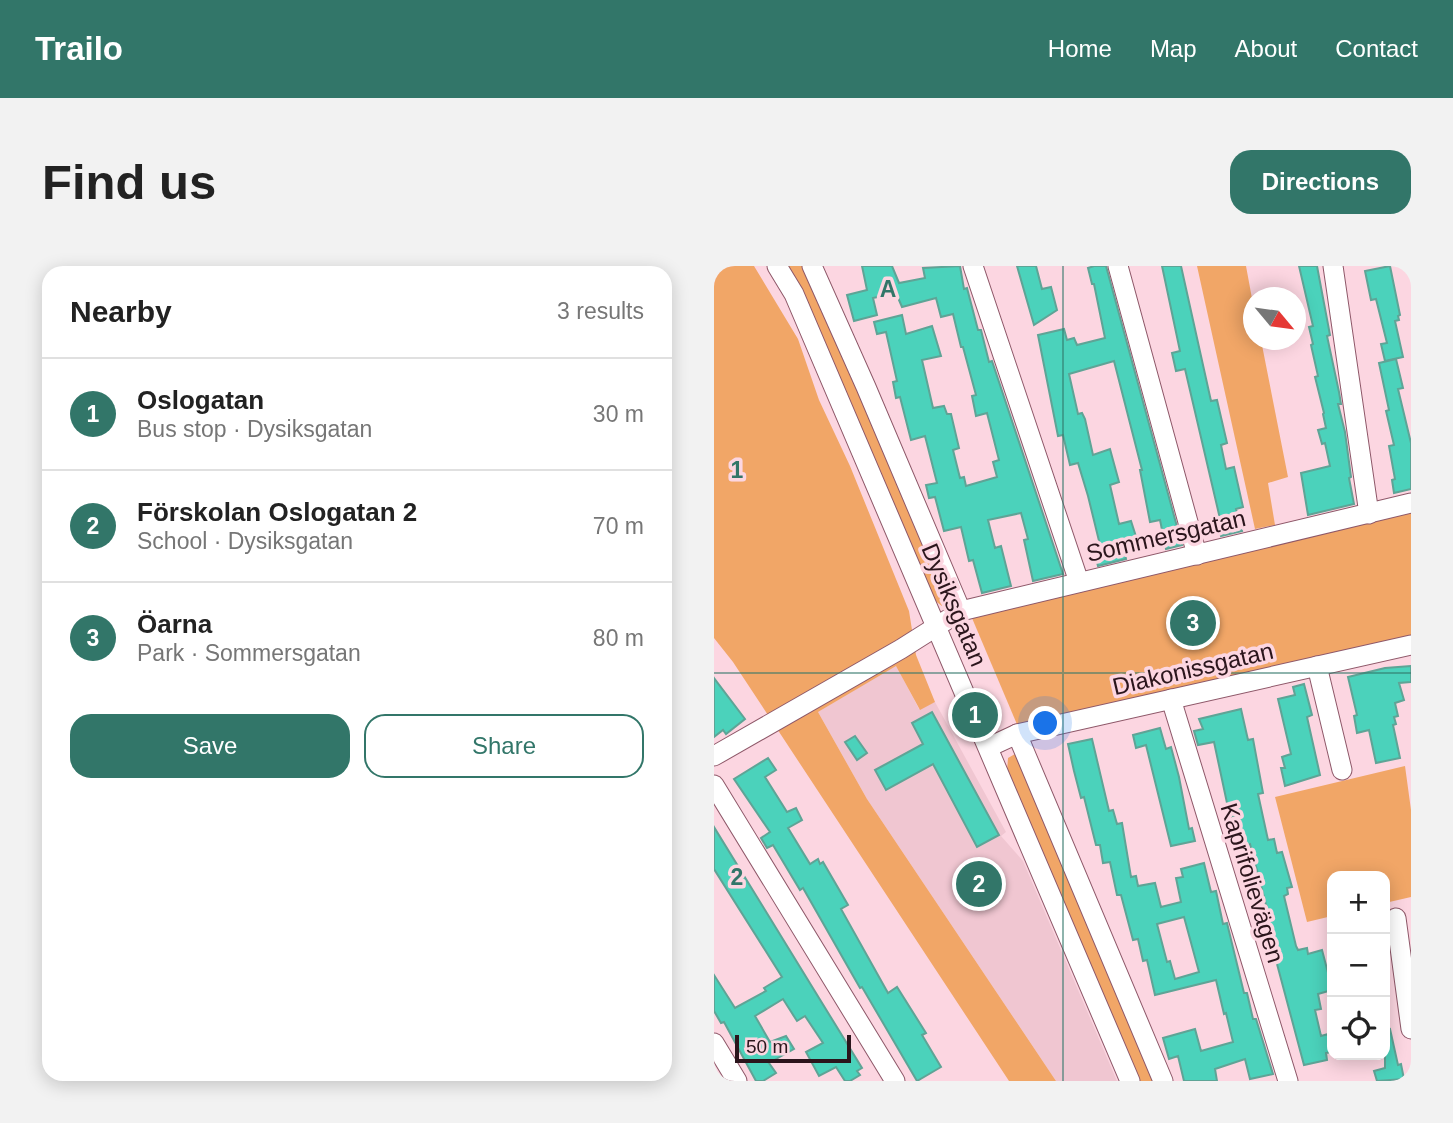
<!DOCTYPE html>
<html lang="en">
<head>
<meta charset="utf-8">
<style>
	:root { --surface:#fff; --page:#f2f2f2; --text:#222; --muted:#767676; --line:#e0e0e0; --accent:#327669 }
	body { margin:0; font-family:Helvetica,sans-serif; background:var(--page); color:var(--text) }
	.controls { position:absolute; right:21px; bottom:21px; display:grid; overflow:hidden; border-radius:14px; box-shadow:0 4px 18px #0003 }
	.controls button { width:63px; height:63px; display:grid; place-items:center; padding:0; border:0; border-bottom:2px solid var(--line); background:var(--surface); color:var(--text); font:35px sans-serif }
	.compass { position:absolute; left:529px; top:21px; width:63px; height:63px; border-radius:50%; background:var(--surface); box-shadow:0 4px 18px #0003; rotate:119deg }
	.scale { position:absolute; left:21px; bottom:18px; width:116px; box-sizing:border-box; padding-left:7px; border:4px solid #2b151c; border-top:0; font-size:19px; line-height:24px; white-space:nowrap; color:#2b151c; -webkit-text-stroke:5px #fcd6e1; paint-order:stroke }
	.you { position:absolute; left:332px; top:458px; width:24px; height:24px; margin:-18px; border:5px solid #fff; border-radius:50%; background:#1a73e8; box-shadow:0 0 0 10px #1a73e833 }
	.badge { display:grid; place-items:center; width:46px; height:46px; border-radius:50%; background:var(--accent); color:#fff; font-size:23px; font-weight:700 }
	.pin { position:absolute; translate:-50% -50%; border:4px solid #fff; box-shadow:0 2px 7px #0006 }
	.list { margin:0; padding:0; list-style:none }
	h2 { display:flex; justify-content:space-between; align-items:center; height:91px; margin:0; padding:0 28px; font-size:30px }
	h2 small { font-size:23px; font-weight:400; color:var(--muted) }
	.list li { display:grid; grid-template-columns:46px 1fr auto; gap:21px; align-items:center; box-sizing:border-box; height:112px; padding:0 28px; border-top:2px solid var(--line) }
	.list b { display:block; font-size:26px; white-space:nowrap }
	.list p { margin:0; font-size:23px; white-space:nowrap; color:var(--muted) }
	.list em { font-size:23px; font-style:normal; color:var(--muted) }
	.actions { display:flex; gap:14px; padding:21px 28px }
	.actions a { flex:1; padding:16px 0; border:2px solid var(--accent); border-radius:21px; text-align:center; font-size:24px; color:var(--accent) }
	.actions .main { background:var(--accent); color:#fff }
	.icon { flex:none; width:38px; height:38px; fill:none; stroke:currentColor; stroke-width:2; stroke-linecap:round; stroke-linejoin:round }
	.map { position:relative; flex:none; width:697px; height:815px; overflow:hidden; border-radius:21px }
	header { display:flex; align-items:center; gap:42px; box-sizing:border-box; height:98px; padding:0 35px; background:var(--accent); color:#fff }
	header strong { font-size:33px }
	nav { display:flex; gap:38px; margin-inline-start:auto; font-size:24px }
	.intro { display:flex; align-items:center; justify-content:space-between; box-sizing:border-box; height:168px; padding:0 42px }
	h1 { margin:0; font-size:49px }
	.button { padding:18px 32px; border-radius:21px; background:var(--accent); color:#fff; font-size:24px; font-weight:700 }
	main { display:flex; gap:42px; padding:0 42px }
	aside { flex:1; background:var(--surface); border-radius:21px; box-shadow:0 4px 18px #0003 }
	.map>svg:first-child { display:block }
</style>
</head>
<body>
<header>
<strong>Trailo</strong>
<nav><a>Home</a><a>Map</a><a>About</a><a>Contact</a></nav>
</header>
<div class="intro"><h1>Find us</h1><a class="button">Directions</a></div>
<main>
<aside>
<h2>Nearby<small>3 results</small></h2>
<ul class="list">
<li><span class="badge">1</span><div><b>Oslogatan</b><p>Bus stop · Dysiksgatan</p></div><em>30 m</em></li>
<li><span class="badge">2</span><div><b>Förskolan Oslogatan 2</b><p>School · Dysiksgatan</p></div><em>70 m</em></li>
<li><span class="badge">3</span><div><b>Öarna</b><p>Park · Sommersgatan</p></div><em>80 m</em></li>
</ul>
<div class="actions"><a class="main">Save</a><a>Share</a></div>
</aside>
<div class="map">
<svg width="697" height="815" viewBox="0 0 697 815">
	<rect width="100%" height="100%" fill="#fcd6e1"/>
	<path fill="#f0c6d1" d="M182,399L205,443L221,436L292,566L287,570L309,595L403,815H342L153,533L104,446Z"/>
	<g fill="#f1a667">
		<path d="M0,0H40L84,73L105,134L136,200L195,345L202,389L221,436L206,444L182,400L104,446L153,533L342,815H295L19,396L0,372Z"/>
		<path d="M73,0H93L236,338L233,340H228L220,334Z"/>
		<path d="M483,0H532L539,38L540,74H547L574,211L554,217L561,259L541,263Z"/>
		<path d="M697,245V371L305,463L255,345Z"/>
		<path d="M301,488L441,815H426L293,505L294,492Z"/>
		<path d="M691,500L697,544V631L671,637V610H618V650L593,656L561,531Z"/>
	</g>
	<g fill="#4bd2bb" stroke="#5ea496" stroke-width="2" fill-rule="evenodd">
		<path d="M148,0H178L185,17L211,12L209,2L246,0L250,23L253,22L264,64H267L275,96L278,95L349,308L319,315L310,274L314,273L307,247L274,254L281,282L287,280L297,320L268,327L259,294L255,295L247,261L230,265L221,231L215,232L212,219L223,217L211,170L197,174L186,131L182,132L179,116L183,115L172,66L163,68L160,56L188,49L192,68L218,60L227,90L208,94L219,142L230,140L233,148H237L245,182L239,184L246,212L250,211L252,220L283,211L279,196L285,194L273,147L262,150L258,130L262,129L249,81H247L239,48L227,51L222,32L188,41L182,27L159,32L163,49L140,55L133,29L153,24Z"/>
		<path d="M303,0H322L328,23L337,21L343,44L320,59Z"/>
		<path d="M380,0H392L468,279L452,283L446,254L436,256L426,204H428L400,95L355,108L364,148L368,147L371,153L379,189L396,183L405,216L396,219L405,258L417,255L426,283L411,288L412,293L384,300L380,285L387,283L374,230L364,197L356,199L349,169L344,170L324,69L350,63L353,74L360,72L363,79L391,72L380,18H378L374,2Z"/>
		<path d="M448,0H467L497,135L503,134L513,177L507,179L512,203L520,201L529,241L522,243L528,265L507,270L504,258L507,257L471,103L462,105L458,87L466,85Z"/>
		<path d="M585,0H603L616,69L613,70L625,126L627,138H624L631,166L637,211L635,212L640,238L594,249L587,207L616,200L611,177L608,178L604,164L612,162L609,148L610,147L601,111L604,110L597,79L599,78L595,61L599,60Z"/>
		<path d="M676,0L686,49L684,50L685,54L681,55L689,91L671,95L667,78L673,77L662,33L657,34L651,5Z"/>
		<path d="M682,93L689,122L684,123L697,177V223L680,227L678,214L681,213L675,180L680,179L672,145L675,144L665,97Z"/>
		<path d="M697,400V416L685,417L690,434L681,437L684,450L680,451L682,458L679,459L686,492L662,497L655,464L643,467L640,450L643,449L634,411L671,402Z"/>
		<path d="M0,412L31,453L12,468L9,464L0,471Z"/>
		<path d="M590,418L598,449L593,451L606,509L571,520L567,502H571L568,491L577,488L564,433L581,429L579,421Z"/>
		<path d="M527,443L534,474L539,473L549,527L544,528L554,574L560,573L563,587L568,586L578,621L573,622L574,628L570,630L582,680L584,684L593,682L594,688L608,684L618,722V724L604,728L607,743L601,744L607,770L614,768L618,786L612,787L613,794L590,799L563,698L551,651L555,650L536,578L531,580L524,549L516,551L500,476L484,479L480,465L489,463L485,453Z"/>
		<path d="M218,446L285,569L263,581L219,498L172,524L161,504L209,478L198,457Z"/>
		<path d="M446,462L452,483L457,481L465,511L475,563L478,562L481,575L457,580L432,479L422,482L419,469Z"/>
		<path d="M141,470L153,487L143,494L131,476Z"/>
		<path d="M378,473L395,545L399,544L403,558L408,557L417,611L422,610L424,620L441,617L447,641L467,636L462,612L469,611L467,603L490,597L497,626L502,625L509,658L513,657L530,727H533L539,753H542L559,808L536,813L531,793L501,803L503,815H470L464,790L455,793L449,772L481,763L487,785L519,776L512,747L510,748L502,714L441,729L433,694L429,695L424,673L419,674L407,629H403L396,596L389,597L386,579H382L370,531L367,532L360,505L354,478ZM470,651L485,706L461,713L456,695L453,696L443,658Z"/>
		<path d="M54,492L62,504L51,511L73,546L82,542L88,554L74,562L96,598L104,593L106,598L109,596L134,639L127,643L174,727L183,721L212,767L208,769L227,801L203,815L148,721L146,722L138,708L89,622L86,624L59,579L53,582L47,572L56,566L20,513Z"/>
		<path d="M0,561L148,802L143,805L146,809L136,815H131L122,801L105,810L92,786L109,777L91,750L83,755L69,733L41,750L56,776L72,770L80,783L55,797L62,807L49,815H42L10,756L7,757L0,745V709L21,742L52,725L50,722L68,711L0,603Z"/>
		<path d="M676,763L684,799L687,798L690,813L663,815L660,805L671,802V764Z"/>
	</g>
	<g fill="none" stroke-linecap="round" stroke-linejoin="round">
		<defs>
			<g id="minor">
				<path d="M63,0L80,28L416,815"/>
				<path d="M98,0L152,121L247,345"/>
				<path d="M259,0L365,316"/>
				<path d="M404,0L483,289"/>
				<path d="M619,0L655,248"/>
				<path d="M603,400L628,504"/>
				<path d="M457,433L574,815"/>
				<path d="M303,468L449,815"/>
				<path d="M275,481L303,468L697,379"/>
				<path d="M0,490L187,383L247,345L697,237"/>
				<path d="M0,519L181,815"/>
				<path d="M682,652L697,763"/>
				<path d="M0,777L23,815"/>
			</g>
		</defs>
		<use href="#minor" stroke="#8e5869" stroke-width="21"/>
		<use href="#minor" stroke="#fff" stroke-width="19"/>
	</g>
	<path fill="none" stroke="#327669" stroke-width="2" stroke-opacity="0.55" d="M349,0V815M0,407H697"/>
	<g text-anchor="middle" stroke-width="7" stroke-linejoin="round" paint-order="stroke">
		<g font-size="24" fill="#2b151c" stroke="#fcd6e1">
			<text transform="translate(452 270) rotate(-13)" y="8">Sommersgatan</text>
			<text transform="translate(240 339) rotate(67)" y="8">Dysiksgatan</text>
			<text transform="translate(479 403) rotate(-13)" y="8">Diakonissgatan</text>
			<text transform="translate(538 617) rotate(73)" y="8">Kaprifolievägen</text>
		</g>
	</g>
	<g font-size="23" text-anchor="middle" font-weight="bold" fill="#327669" stroke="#fcd6e1" stroke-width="7" stroke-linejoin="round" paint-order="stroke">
		<text x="174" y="31">A</text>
		<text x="23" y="212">1</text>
		<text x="23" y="619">2</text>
	</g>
</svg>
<div class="controls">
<button>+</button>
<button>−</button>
<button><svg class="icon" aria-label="locate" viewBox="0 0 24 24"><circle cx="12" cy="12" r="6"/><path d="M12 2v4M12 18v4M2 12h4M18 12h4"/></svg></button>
</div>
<svg class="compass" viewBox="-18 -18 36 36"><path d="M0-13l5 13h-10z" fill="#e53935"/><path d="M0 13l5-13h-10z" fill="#767676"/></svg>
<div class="scale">50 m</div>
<div class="you"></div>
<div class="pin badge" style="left:261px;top:449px">1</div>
<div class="pin badge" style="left:265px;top:618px">2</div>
<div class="pin badge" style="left:479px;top:357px">3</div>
</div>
</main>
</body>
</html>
